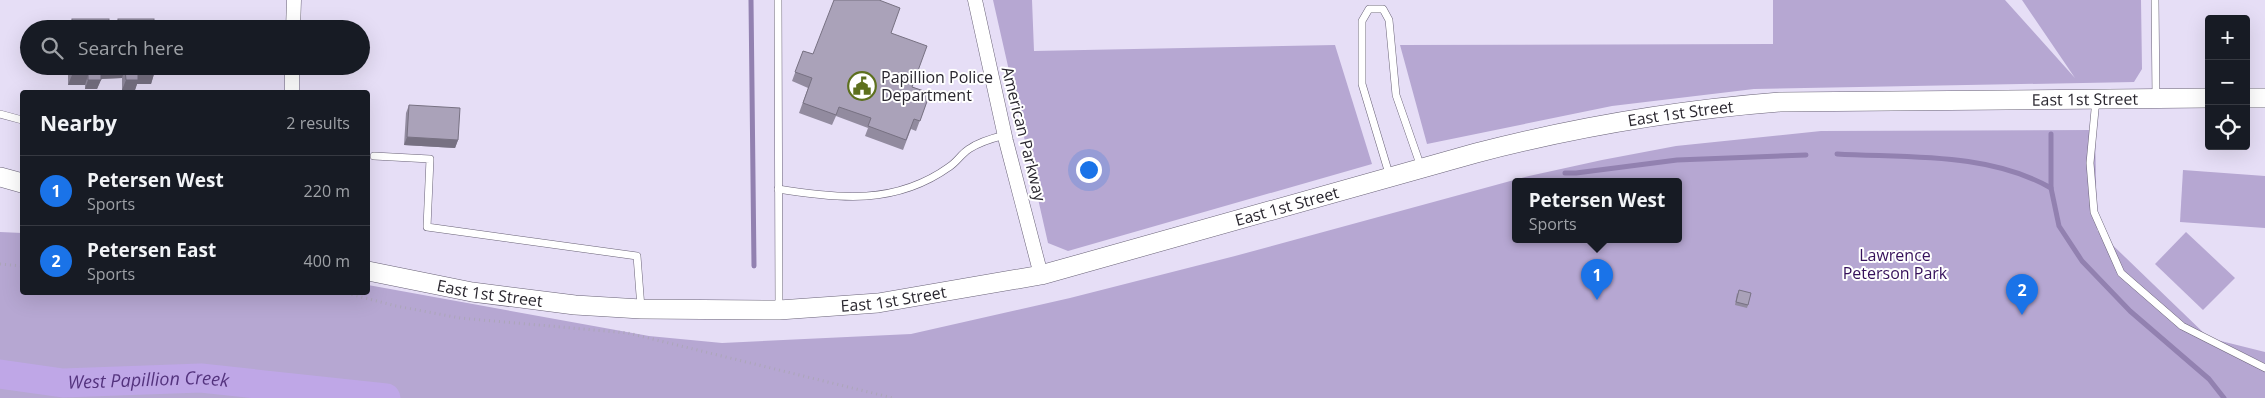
<!DOCTYPE html>
<html lang="en">
<head>
<meta charset="utf-8">
<style>
	:root { --surface:#171b24; --page:#242831; --text:#f1f3f6; --muted:#9ea1a6; --line:#363941; --accent:#1a73e8 }
	body { margin:0; font-family:"Open Sans",sans-serif; background:var(--page); color:var(--text) }
	.controls { position:absolute; right:15px; top:15px; display:grid; overflow:hidden; border-radius:5px; box-shadow:0 5px 20px #0002 }
	.controls button { width:45px; height:45px; display:grid; place-items:center; padding:0; border:0; border-bottom:1px solid var(--line); background:var(--surface); color:var(--text); font:25px sans-serif }
	.you { position:absolute; left:1088px; top:169px; width:18px; height:18px; margin:-12px; border:4px solid #fff; border-radius:50%; background:#1a73e8; box-shadow:0 0 0 8px #1a73e833 }
	.badge { display:grid; place-items:center; width:32px; height:32px; border-radius:50%; background:var(--accent); color:#fff; font-size:16px; font-weight:700 }
	.pin { position:absolute; translate:-50% -41px; filter:drop-shadow(0 1px 2px #0008) }
	.pin::after { content:''; position:absolute; top:26px; width:18px; height:15px; background:inherit; clip-path:polygon(0 0,100% 0,50% 100%) }
	.popup { position:absolute; left:1512px; top:178px; width:170px; height:65px; box-sizing:border-box; display:grid; place-content:center; border-radius:5px; background:var(--surface); filter:drop-shadow(0 1px 4px #0005); font-size:16px; white-space:nowrap; color:var(--muted) }
	.popup b { font-size:19px; color:var(--text) }
	.popup::after { content:''; position:absolute; left:50%; top:100%; margin-left:-10px; border:10px solid transparent; border-top-color:var(--surface) }
	.list { margin:0; padding:0; list-style:none }
	h2 { display:flex; justify-content:space-between; align-items:center; height:65px; margin:0; padding:0 20px; font-size:21px }
	h2 small { font-size:16px; font-weight:400; color:var(--muted) }
	.list li { display:grid; grid-template-columns:32px 1fr auto; gap:15px; align-items:center; box-sizing:border-box; height:70px; padding:0 20px; border-top:1px solid var(--line) }
	.list b { display:block; font-size:19px; white-space:nowrap }
	.list p { margin:0; font-size:16px; white-space:nowrap; color:var(--muted) }
	.list em { font-size:16px; font-style:normal; color:var(--muted) }
	.icon { flex:none; width:28px; height:28px; fill:none; stroke:currentColor; stroke-width:2; stroke-linecap:round; stroke-linejoin:round }
	.map { position:relative; flex:none; width:2265px; height:398px; overflow:hidden }
	.search { position:absolute; background:var(--surface); box-shadow:0 5px 20px #0002; left:20px; top:20px; width:350px; height:55px; display:flex; align-items:center; gap:12px; box-sizing:border-box; padding:0 18px; border-radius:28px; color:var(--muted); font-size:19px }
	.panel { position:absolute; background:var(--surface); box-shadow:0 5px 20px #0002; left:20px; top:90px; width:350px; height:205px; border-radius:5px }
	.map>svg:first-child { display:block }
</style>
</head>
<body>
<div class="map">
<svg width="2265" height="398" viewBox="0 0 2265 398">
	<rect width="100%" height="100%" fill="#e6def6"/>
	<g fill="#b6a7d2" fill-rule="evenodd">
		<path d="M993,0H1032L1034,51L1335,45L1372,164L1068,251L1048,243Z"/>
		<path d="M1773,0H2005L2075,78L2022,0H2141L2142,69L2134,82L1754,89L1612,106L1427,144L1400,45L1773,44Z"/>
		<path d="M2095,130L2097,230L2209,338L2265,352V398H0V232L22,233V292H368V285L649,336L722,343L911,334L1070,298L1235,256L1529,176L1602,160L1676,146L1821,131ZM1516,181H1678V239H1516Z"/>
		<path d="M2183,170L2265,176V228L2180,222Z"/>
		<path d="M2186,232L2235,278L2203,310L2155,264Z"/>
	</g>
	<g fill="none" stroke-linecap="round" stroke-linejoin="round">
		<g stroke="#9281b0" stroke-width="5">
			<path d="M751,0L754,266"/>
			<path d="M2051,134V188L2059,226L2082,261L2130,311L2209,379L2224,398"/>
			<path d="M1837,154C1907,158 1988,152 2051,188"/>
			<path d="M1565,173H1576L1677,160L1806,155"/>
		</g>
		<path stroke="#bfa7e7" stroke-width="29" id="s1" d="M0,374L63,383L201,378L386,398"/>
		<defs>
			<g id="lane">
				<path d="M778,0L779,310"/>
				<path d="M2155,0L2156,98"/>
				<path d="M2096,99L2090,163L2094,212L2121,273L2182,326L2265,368"/>
				<path d="M0,114L22,120"/>
				<path d="M374,156L430,159L427,227L637,256L641,308"/>
				<path d="M1390,177L1362,84V21L1369,9H1383L1389,20L1396,95L1421,167"/>
				<path d="M778,189C839,199 896,205 949,167C957,162 961,154 969,149C979,142 993,138 1005,135"/>
			</g>
			<g id="street">
				<path d="M975,0L1006,141L1041,275"/>
				<path d="M293,29L294,0"/>
				<path d="M292,91V66"/>
			</g>
			<g id="secondary">
				<path d="M2246,98H2265"/>
				<path d="M0,177L22,183"/>
				<path id="s2" d="M368,271L472,292L575,305L641,309L779,310L878,303L1041,275L1476,153C1576,127 1677,110 1780,102L2209,98"/>
			</g>
		</defs>
		<use href="#lane" stroke="#696277" stroke-width="8"/>
		<use href="#street" stroke="#696277" stroke-width="15"/>
		<use href="#secondary" stroke="#696277" stroke-width="20"/>
		<g stroke="#aca6b9" stroke-width="3" stroke-dasharray="1 4" stroke-linecap="butt">
			<path d="M0,264L22,266"/>
			<path d="M342,292L396,306L460,318L628,333L893,398"/>
		</g>
		<use href="#lane" stroke="#fff" stroke-width="7"/>
		<use href="#street" stroke="#fff" stroke-width="14"/>
		<use href="#secondary" stroke="#fff" stroke-width="19"/>
	</g>
	<g fill="#928b9f">
		<path d="M72,19L109,29H68Z"/>
		<path d="M118,19L154,29H115Z"/>
		<path d="M891,33L912,87L930,93L916,131L911,129L903,150L865,136L868,128L836,116L832,125L799,113L808,88L792,81L803,51L813,54Z"/>
		<path d="M68,66H154V74L151,84H137L135,90H122V78L101,79L97,89H85V85H68Z"/>
		<path d="M409,105L458,140L455,148L404,145L406,113Z"/>
		<path d="M1737,293L1748,305L1747,308L1735,305Z"/>
	</g>
	<g fill="#777182">
		<path d="M101,69H125L122,78L97,79Z"/>
		<path d="M138,74H154L151,84H137L135,90H122L126,80Z"/>
		<path d="M72,75H88L85,85H68Z"/>
		<path d="M88,80H101L97,89H85Z"/>
		<path d="M407,137L458,140L455,148L404,145Z"/>
	</g>
	<g fill="#aaa2b9" stroke="#777182">
		<path d="M834,0H879L900,8L891,33L927,46L912,87L930,93L920,121L914,119L906,140L868,126L871,118L839,107L836,115L803,103L812,78L795,72L803,51L813,54Z"/>
		<rect x="72" y="19" width="37" height="10"/>
		<rect x="118" y="19" width="36" height="10"/>
		<path d="M72,66H154V74H138V80H126L125,69H101V80H88V75H72Z"/>
		<path d="M409,105L460,108L458,140L407,137Z"/>
		<path d="M1739,290L1751,293L1748,305L1736,302Z"/>
	</g>
	<defs>
		<symbol id="civic-ring" viewBox="-11 -11 22 22"><circle r="9.5" fill="#fff" stroke="#5d701e" stroke-width="1.5"/><path d="M-.6-6.5H3V-4.5H.6V-3L4-1V1h2V6H-6V1h2V-1L-.6-3ZM-1.2 2.5V6h2.4V2.5Z" fill="#5d701e"/></symbol>
	</defs>
	<g fill-rule="evenodd">
		<use href="#civic-ring" x="846" y="70" width="32" height="32"/>
	</g>
	<g text-anchor="middle" stroke-width="4" stroke-linejoin="round" paint-order="stroke">
		<g font-size="16" fill="#2a272f" stroke="#fff" text-anchor="start">
			<text x="881" y="83">Papillion Police<tspan x="881" dy="18">Department</tspan></text>
		</g>
		<g font-size="16" fill="#2a272f" stroke="#fff">
			<text dy="6" stroke="none"><textPath href="#s2" startOffset="1744">East 1st Street</textPath></text>
			<text dy="6" stroke="none"><textPath href="#s2" startOffset="1339">East 1st Street</textPath></text>
			<text transform="translate(1024 134) rotate(76)" y="6">American Parkway</text>
			<text dy="6" stroke="none"><textPath href="#s2" startOffset="934">East 1st Street</textPath></text>
			<text dy="6" stroke="none"><textPath href="#s2" startOffset="124">East 1st Street</textPath></text>
			<text dy="6" stroke="none"><textPath href="#s2" startOffset="529">East 1st Street</textPath></text>
		</g>
		<g font-size="16" fill="#36115b" stroke="#fff">
			<text x="1895" y="261">Lawrence<tspan x="1895" dy="18">Peterson Park</tspan></text>
		</g>
		<g font-size="18" font-style="italic" fill="#54337e" stroke="#fff">
			<text dy="6" stroke="none"><textPath href="#s1" startOffset="149">West Papillion Creek</textPath></text>
		</g>
	</g>
</svg>
<div class="controls">
<button>+</button>
<button>−</button>
<button><svg class="icon" aria-label="locate" viewBox="0 0 24 24"><circle cx="12" cy="12" r="6"/><path d="M12 2v4M12 18v4M2 12h4M18 12h4"/></svg></button>
</div>
<div class="you"></div>
<div class="pin badge" style="left:1597px;top:300px">1</div>
<div class="popup"><b>Petersen West</b>Sports</div>
<div class="pin badge" style="left:2022px;top:315px">2</div>
<div class="search"><svg class="icon" aria-label="search" viewBox="0 0 24 24"><circle cx="10" cy="10" r="6"/><path d="M15 15l6 6"/></svg>Search here</div>
<section class="panel">
<h2>Nearby<small>2 results</small></h2>
<ul class="list">
<li><span class="badge">1</span><div><b>Petersen West</b><p>Sports</p></div><em>220 m</em></li>
<li><span class="badge">2</span><div><b>Petersen East</b><p>Sports</p></div><em>400 m</em></li>
</ul>
</section>
</div>
</body>
</html>
